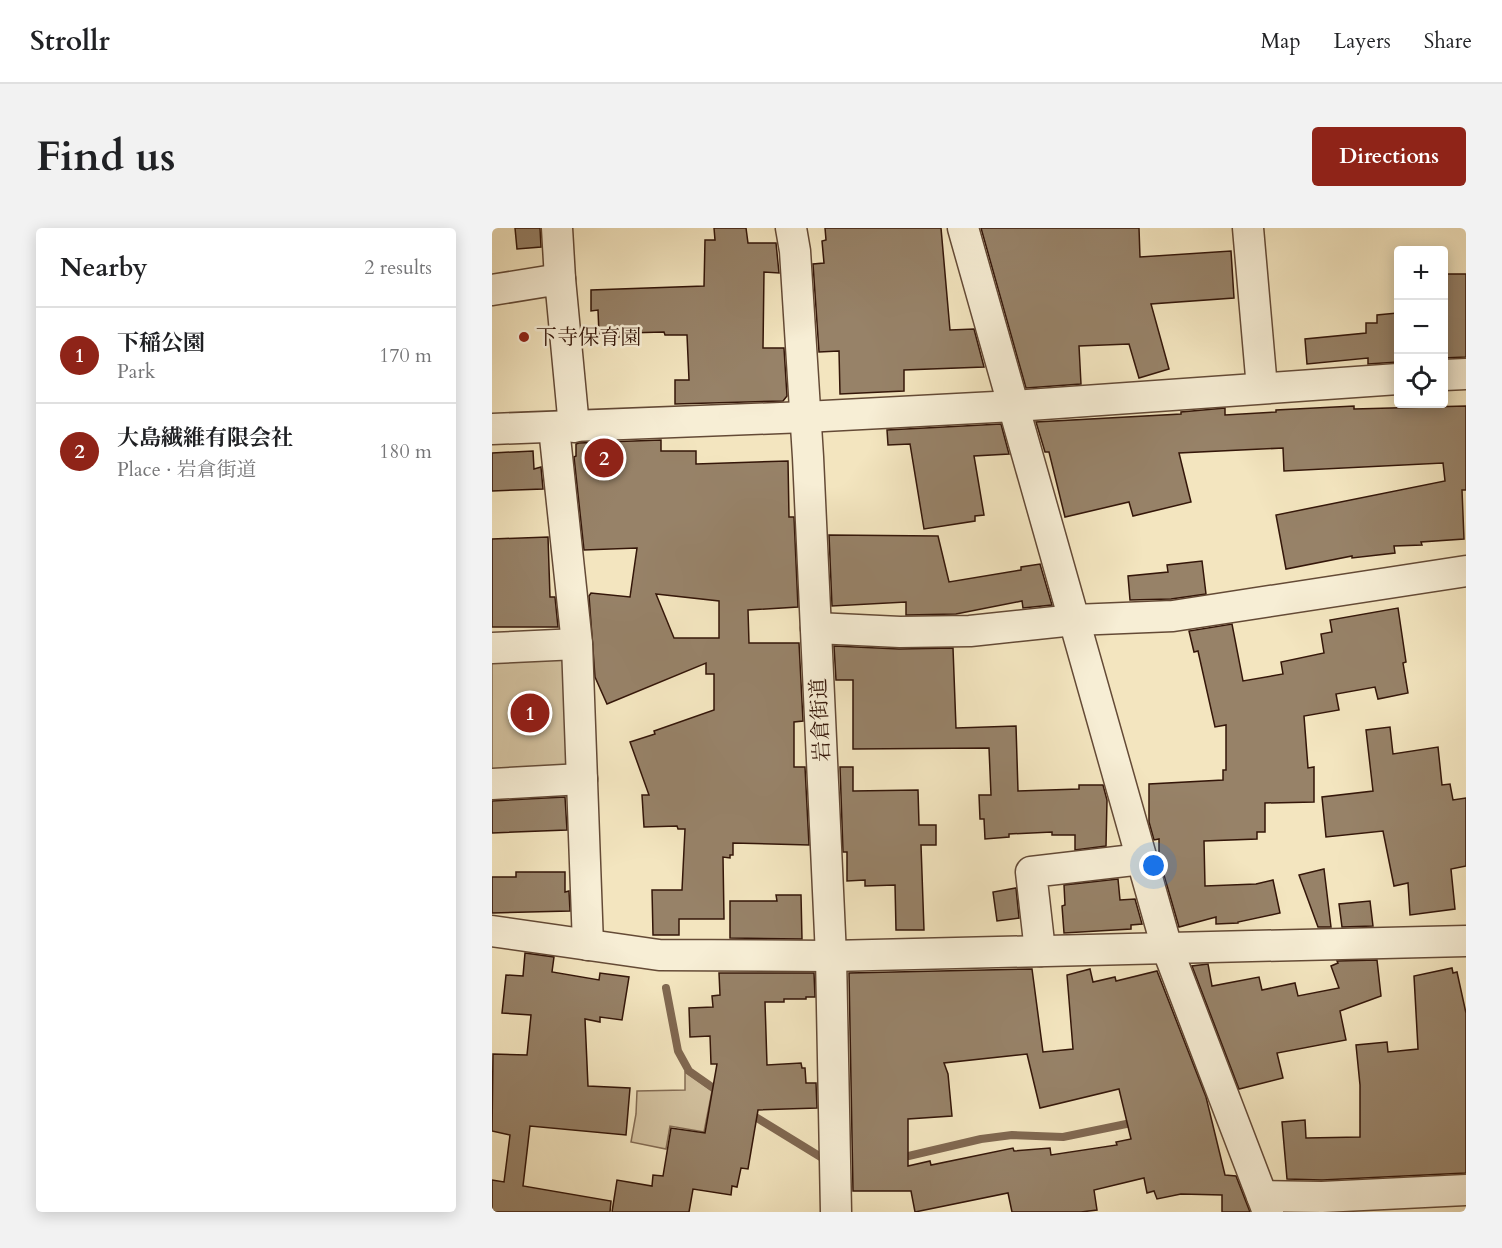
<!DOCTYPE html>
<html lang="en">
<head>
<meta charset="utf-8">
<style>
	:root { --surface:#fff; --page:#f2f2f2; --text:#202124; --muted:#757577; --line:#e0e0e0; --accent:#8f2418 }
	body { margin:0; font-family:Cardo,"Noto Serif JP",serif; background:var(--page); color:var(--text) }
	.controls { position:absolute; right:18px; top:18px; display:grid; overflow:hidden; border-radius:6px; box-shadow:0 3px 15px #0003 }
	.controls button { width:54px; height:54px; display:grid; place-items:center; padding:0; border:0; border-bottom:2px solid var(--line); background:var(--surface); color:var(--text); font:30px sans-serif }
	.you { position:absolute; left:662px; top:638px; width:21px; height:21px; margin:-15px; border:4px solid #fff; border-radius:50%; background:#1a73e8; box-shadow:0 0 0 9px #1a73e833 }
	.badge { display:grid; place-items:center; width:39px; height:39px; border-radius:50%; background:var(--accent); color:#fff; font-size:20px; font-weight:700 }
	.pin { position:absolute; translate:-50% -50%; border:3px solid #fff; box-shadow:0 2px 6px #0006 }
	.list { margin:0; padding:0; list-style:none }
	h2 { display:flex; justify-content:space-between; align-items:center; height:78px; margin:0; padding:0 24px; font-size:26px }
	h2 small { font-size:20px; font-weight:400; color:var(--muted) }
	.list li { display:grid; grid-template-columns:39px 1fr auto; gap:18px; align-items:center; box-sizing:border-box; height:96px; padding:0 24px; border-top:2px solid var(--line) }
	.list b { display:block; font-size:22px; white-space:nowrap }
	.list p { margin:0; font-size:20px; white-space:nowrap; color:var(--muted) }
	.list em { font-size:20px; font-style:normal; color:var(--muted) }
	.icon { flex:none; width:33px; height:33px; fill:none; stroke:currentColor; stroke-width:2; stroke-linecap:round; stroke-linejoin:round }
	.map { position:relative; flex:none; width:974px; height:984px; overflow:hidden; border-radius:6px }
	header { display:flex; align-items:center; gap:36px; box-sizing:border-box; height:84px; padding:0 30px; background:var(--surface); border-bottom:2px solid var(--line) }
	header strong { font-size:28px }
	nav { display:flex; gap:33px; margin-inline-start:auto; font-size:21px }
	.intro { display:flex; align-items:center; justify-content:space-between; box-sizing:border-box; height:144px; padding:0 36px }
	h1 { margin:0; font-size:42px }
	.button { padding:15px 27px; border-radius:6px; background:var(--accent); color:#fff; font-size:21px; font-weight:700 }
	main { display:flex; gap:36px; padding:0 36px }
	aside { flex:1; background:var(--surface); border-radius:6px; box-shadow:0 3px 15px #0003 }
	.map>svg:first-child { display:block }
</style>
</head>
<body>
<header>
<strong>Strollr</strong>
<nav><a>Map</a><a>Layers</a><a>Share</a></nav>
</header>
<div class="intro"><h1>Find us</h1><a class="button">Directions</a></div>
<main>
<aside>
<h2>Nearby<small>2 results</small></h2>
<ul class="list">
<li><span class="badge">1</span><div><b>下稲公園</b><p>Park</p></div><em>170 m</em></li>
<li><span class="badge">2</span><div><b>大島繊維有限会社</b><p>Place · 岩倉街道</p></div><em>180 m</em></li>
</ul>
</aside>
<div class="map">
<svg width="974" height="984" viewBox="0 0 974 984">
	<rect width="100%" height="100%" fill="#f3e5bf"/>
	<filter id="stains"><feTurbulence type="fractalNoise" baseFrequency=".00333" numOctaves="4"/><feColorMatrix values="0 0 0 0 .2 0 0 0 0 .09 0 0 0 0 .02 0 0 0 .5 -.17"/></filter>
	<radialGradient id="worn" r=".72"><stop offset=".6" stop-color="#630" stop-opacity="0"/><stop offset="1" stop-color="#630" stop-opacity=".3"/></radialGradient>
	<g fill="#d3c2a0" stroke="#846c54" stroke-width="1.5">
		<path d="M0,428L74,431L79,539L0,549Z"/>
		<path d="M193,844L220,863L212,904L178,898L174,921L139,914L144,886L145,863L193,862Z"/>
	</g>
	<g fill="none" stroke-linecap="round" stroke-linejoin="round">
		<g stroke="#806851" stroke-width="8">
			<path d="M174,760L186,823L197,843L227,864"/>
			<path d="M257,885L332,931"/>
			<path d="M408,930L489,911L520,907L571,909L644,894"/>
		</g>
	</g>
	<g fill="#978268" stroke="#341609" stroke-width="1.5" fill-rule="evenodd">
		<path d="M23,0H48L49,19L25,21Z"/>
		<path d="M222,0H254L256,15H284L287,45L272,44L271,120H292L295,168L291,173L183,176V152H197L195,107H173L172,104L134,105V109H114V106H107L106,82L99,83V62L212,58L213,12H223Z"/>
		<path d="M333,0H449L458,102L482,101L492,139L412,142V163L348,166L347,123L327,124L321,36L332,35L330,13L334,12Z"/>
		<path d="M489,0H647L648,29L739,23L742,70L659,76L677,141L647,150L637,116L587,118L589,156L534,160Z"/>
		<path d="M951,46H974V129L951,130Z"/>
		<path d="M905,85L906,93V134L876,136V130L815,136L813,111L874,105V95H885V87Z"/>
		<path d="M862,178V181L974,178V262H970L972,311L929,314L930,317L902,318L903,325L860,330V328L794,341L784,287L953,253L951,235L792,243L791,220L687,225L699,274L641,288L637,274L573,289L557,224H553L544,194L689,186V184L733,180V187L784,184V182Z"/>
		<path d="M509,196L517,226L482,228L492,287L483,288V293L432,301L418,216L396,217L395,202Z"/>
		<path d="M169,212V223H204V236L296,233L297,289H302L306,379L256,382L257,415H307L311,493L302,494V539H313L317,617L241,615V627H238V630L231,629L232,691H187V707H161L160,662H190L193,601H186L185,598L152,599L150,567H157L138,514L163,506L162,503L222,482V446H214V435L115,476L103,449L97,368L99,365L138,369L145,320L92,322L82,229L84,228V216L87,215ZM164,366L227,373V410H182Z"/>
		<path d="M41,223L42,241L49,239L51,261L0,263V225Z"/>
		<path d="M337,307L446,308L457,354L529,342V339L548,336L560,377L531,380L530,373L464,386L414,387V374L340,378Z"/>
		<path d="M56,309L58,369H63L66,399H0V311Z"/>
		<path d="M710,333L714,366L679,371L638,372L636,348L676,344L675,337Z"/>
		<path d="M906,380L914,434L911,435L916,465L886,471L883,459L844,466L847,482L812,488L816,540L822,539V574L773,575V604H765V611L712,613L713,658L764,656L781,652L788,685L746,694V695L724,696V689L687,699L667,630V611L662,612L657,594V556L731,552V542H734V497L723,499L706,423L702,424L697,403L740,396L751,453L791,446L789,434L832,425L829,406L840,404L838,392Z"/>
		<path d="M342,418L407,421L461,420L464,500L524,498L526,563L587,561V557H611L615,572L614,618L583,622V607H560V604L517,606V609L493,611L492,591H488L487,567H499L497,520L361,521V452H344Z"/>
		<path d="M898,499L901,526L946,519L950,557L958,556L961,572L974,570V638L959,641L963,681L918,687L916,655L902,658L891,603L834,609L830,569L881,563L874,502Z"/>
		<path d="M348,539H361V563L426,562L427,597H444V617H429L432,702H404L403,657L373,658V652L355,653V624H351Z"/>
		<path d="M73,569L75,602L0,605V573Z"/>
		<path d="M832,641L839,699H826L807,647Z"/>
		<path d="M24,644H73V664L77,663L78,683L0,685V649H24Z"/>
		<path d="M626,651L628,672L643,671L650,696L639,697V701L572,705L570,678L573,677L572,657Z"/>
		<path d="M524,660L527,690L505,693L501,664Z"/>
		<path d="M284,667H309L310,711L238,710V673H285Z"/>
		<path d="M878,673L881,698L850,699L847,676Z"/>
		<path d="M33,725L62,729L60,744L107,752L108,745L137,749L130,792L108,789V794L93,791L96,858L138,860L134,907L38,898L31,958L119,973L118,984H0V952L12,954L18,907L0,903L1,826L35,827L39,787L10,785L14,747L31,748Z"/>
		<path d="M885,732L889,768L848,783L854,812L785,825L791,850L747,861L700,738L716,736L720,758L767,749L770,762L803,755L806,768L847,760L839,738L846,735L845,733Z"/>
		<path d="M960,740L961,745L965,744L974,785V945L830,952L795,951L790,894L813,892L814,910L868,909V857L864,817L895,814L896,824L926,821L922,748Z"/>
		<path d="M540,741L551,824L581,821L575,747L598,741L601,754L623,749L624,753L665,743L714,869L733,947L744,948L758,984H730V967L689,966L665,971L662,963L655,965L652,950L602,962L605,982L589,984H520L516,965L423,984L419,963H361L357,745ZM535,826L548,880L627,861L639,911L624,914L625,917L559,927L558,920L522,923L521,920L439,937L438,933L416,938V891L460,888L456,846L452,835Z"/>
		<path d="M227,745H322L323,769H314V771H292V774H273L275,837L309,835L310,840H313L314,855H324L325,880L266,882L256,941L249,940L245,959L240,958L239,967L201,961L197,984H120L125,952L160,958L161,947L171,948L179,900L213,905L225,836H219L218,808L198,809L197,780L221,779L220,768L228,767Z"/>
	</g>
	<g fill="none" stroke-linecap="round" stroke-linejoin="round">
		<defs>
			<g id="street">
				<path d="M65,0L68,51"/>
				<path d="M299,0L303,23L316,229L339,728L344,984"/>
				<path d="M471,0L675,720L776,984"/>
				<path d="M756,0L770,160"/>
				<path d="M0,62L68,51L82,199"/>
				<path d="M952,147L974,146"/>
				<path d="M62,200L85,416L96,717"/>
				<path d="M0,201L313,189L522,178L906,151"/>
				<path d="M324,400L408,404L478,403L582,392L681,388L974,343"/>
				<path d="M0,420L85,416"/>
				<path d="M0,556L90,551"/>
				<path d="M0,703L167,727L339,728L974,713"/>
				<path d="M548,723L539,644L650,631"/>
				<path d="M770,968L830,969L974,962"/>
			</g>
		</defs>
		<use href="#street" stroke="#644a36" stroke-width="33"/>
		<use href="#street" stroke="#f7eed5" stroke-width="30"/>
	</g>
	<circle fill="#8f2418" stroke="#f7eed5" stroke-width="2" cx="32" cy="109" r="6"/>
	<g text-anchor="middle" stroke-width="5" stroke-linejoin="round" paint-order="stroke">
		<g font-size="21" fill="#341609" stroke="#f7eed5" text-anchor="start">
			<text x="44" y="116">下寺保育園</text>
		</g>
		<g font-size="21" fill="#341609" stroke="#f7eed5">
			<text transform="translate(328 492) rotate(-93)" y="7">岩倉街道</text>
		</g>
	</g>
	<rect width="100%" height="100%" filter="url(#stains)"/>
	<rect width="100%" height="100%" fill="url(#worn)"/>
</svg>
<div class="controls">
<button>+</button>
<button>−</button>
<button><svg class="icon" aria-label="locate" viewBox="0 0 24 24"><circle cx="12" cy="12" r="6"/><path d="M12 2v4M12 18v4M2 12h4M18 12h4"/></svg></button>
</div>
<div class="you"></div>
<div class="pin badge" style="left:38px;top:485px">1</div>
<div class="pin badge" style="left:112px;top:230px">2</div>
</div>
</main>
</body>
</html>
